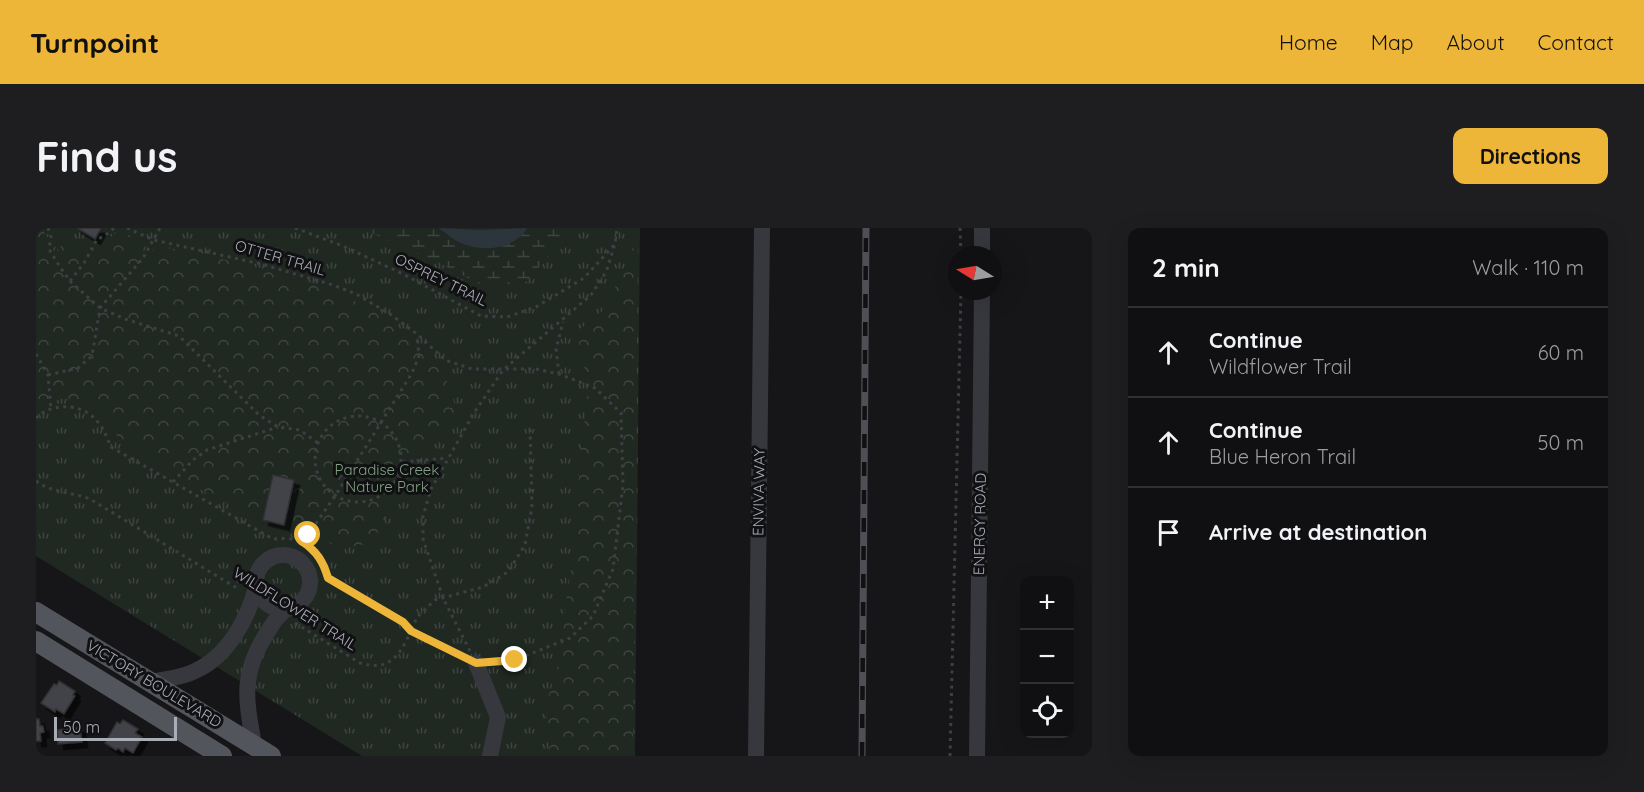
<!DOCTYPE html>
<html lang="en">
<head>
<meta charset="utf-8">
<style>
	:root { --surface:#101012; --page:#1e1e20; --text:#f1f3f6; --muted:#9c9d9f; --line:#303032; --accent:#eeb639 }
	body { margin:0; font-family:Quicksand,sans-serif; background:var(--page); color:var(--text) }
	.controls { position:absolute; right:18px; bottom:18px; display:grid; overflow:hidden; border-radius:12px; box-shadow:0 6px 24px #0002 }
	.controls button { width:54px; height:54px; display:grid; place-items:center; padding:0; border:0; border-bottom:2px solid var(--line); background:var(--surface); color:var(--text); font:30px sans-serif }
	.compass { position:absolute; left:912px; top:18px; width:54px; height:54px; border-radius:50%; background:var(--surface); box-shadow:0 6px 24px #0002; rotate:281deg }
	.scale { position:absolute; left:18px; bottom:15px; width:123px; box-sizing:border-box; padding-left:6px; border:3px solid #a9adb8; border-top:0; font-size:16px; line-height:21px; white-space:nowrap; color:#a9adb8; -webkit-text-stroke:4px #111113; paint-order:stroke }
	.stop { position:absolute; width:18px; height:18px; margin:-14px; border:4px solid #eeb639; border-radius:50%; background:#fff }
	.stop.end { background:#eeb639; border-color:#fff; box-shadow:0 2px 6px #0008 }
	.list { margin:0; padding:0; list-style:none }
	h2 { display:flex; justify-content:space-between; align-items:center; height:78px; margin:0; padding:0 24px; font-size:26px }
	h2 small { font-size:20px; font-weight:400; color:var(--muted) }
	.list li { display:grid; grid-template-columns:39px 1fr auto; gap:18px; align-items:center; box-sizing:border-box; height:90px; padding:0 24px; border-top:2px solid var(--line) }
	.list b { display:block; font-size:22px; white-space:nowrap }
	.list p { margin:0; font-size:20px; white-space:nowrap; color:var(--muted) }
	.list em { font-size:20px; font-style:normal; color:var(--muted) }
	.icon { flex:none; width:33px; height:33px; fill:none; stroke:currentColor; stroke-width:2; stroke-linecap:round; stroke-linejoin:round }
	.map { position:relative; flex:none; width:1056px; height:528px; overflow:hidden; border-radius:12px }
	header { display:flex; align-items:center; gap:36px; box-sizing:border-box; height:84px; padding:0 30px; background:var(--accent); color:#111 }
	header strong { font-size:28px }
	nav { display:flex; gap:33px; margin-inline-start:auto; font-size:21px }
	.intro { display:flex; align-items:center; justify-content:space-between; box-sizing:border-box; height:144px; padding:0 36px }
	h1 { margin:0; font-size:42px }
	.button { padding:15px 27px; border-radius:12px; background:var(--accent); color:#111; font-size:21px; font-weight:700 }
	main { display:flex; gap:36px; padding:0 36px }
	aside { flex:1; background:var(--surface); border-radius:12px; box-shadow:0 6px 24px #0002 }
	.map>svg:first-child { display:block }
</style>
</head>
<body>
<header>
<strong>Turnpoint</strong>
<nav><a>Home</a><a>Map</a><a>About</a><a>Contact</a></nav>
</header>
<div class="intro"><h1>Find us</h1><a class="button">Directions</a></div>
<main>
<div class="map">
<svg width="1056" height="528" viewBox="0 0 1056 528">
	<defs>
		<pattern id="grass-tufts" width="24" height="20" patternUnits="userSpaceOnUse" patternTransform="scale(1.5)"><rect width="24" height="20" fill="#202822"/><path d="M3 7l-1-3M5 7V3M7 7l1-3M15 17l-1-3M17 17v-4M19 17l1-3" fill="none" stroke="#3e4440"/></pattern>
		<pattern id="forest-crowns" width="20" height="18" patternUnits="userSpaceOnUse" patternTransform="scale(1.5)"><rect width="20" height="18" fill="#202822"/><path d="M2 6a3 3 0 1 1 6 0M12 15a3 3 0 1 1 6 0" fill="none" stroke="#3e4440"/></pattern>
		<pattern id="wetland-marsh" width="20" height="14" patternUnits="userSpaceOnUse" patternTransform="scale(1.5)"><rect width="20" height="14" fill="#202822"/><path d="M1 5h8M5 5V1M11 12h8M15 12V8" fill="none" stroke="#3e4440"/></pattern>
		<filter id="shadow"><feDropShadow dx="5.5" dy="5.5" stdDeviation="0" flood-color="#0009"/></filter>
	</defs>
	<rect width="100%" height="100%" fill="#161618"/>
	<path fill="url(#grass-tufts)" d="M0,0H604L599,528H326L0,328Z"/>
	<g fill="url(#forest-crowns)">
		<path d="M0,0H5L23,24L26,15L32,19L43,31L83,3L111,14L108,25L112,27L121,18C210,37 314,50 381,117C392,127 403,139 410,152C415,161 417,173 421,182C409,210 403,214 375,223L354,270L348,298L331,316L306,320L293,315L287,304L268,301L255,302L228,295L152,255L80,207L67,186L49,173L28,170L7,177L0,181Z"/>
		<path d="M602,8L597,528H514L510,477L526,424L529,379L543,292V235L550,183L553,147L542,130L544,101L570,80Z"/>
	</g>
	<path fill="url(#wetland-marsh)" d="M324,0H403L423,15L488,6L491,0H531L530,8L490,54L449,59L394,30Z"/>
	<path fill="#2d353c" d="M403,0L443,2L491,0C479,22 444,25 423,14C416,11 410,5 403,0Z"/>
	<g fill="#434348" stroke="#303034" stroke-width="1.5" filter="url(#shadow)">
		<path d="M41,0H65L59,11Z"/>
		<path d="M237,247L258,252L248,297L227,292Z"/>
		<path d="M23,453L39,463L37,467L39,468L28,486L20,481L19,484L5,475L18,456L21,457Z"/>
		<path d="M0,491H3L4,498H7L8,504L4,505L5,513H0Z"/>
		<path d="M87,492L102,501L99,505L106,509L97,525L89,520L87,524L82,520L80,522L69,515L81,494L84,496Z"/>
		<path d="M44,499L46,514L22,516L21,502Z"/>
	</g>
	<g fill="none" stroke-linecap="round" stroke-linejoin="round">
		<g stroke="#3d3f44" stroke-width="3" stroke-dasharray="3 4.5" stroke-linecap="butt">
			<path d="M12,0L15,9L13,21L24,39L34,53L64,80L89,91L143,108L223,187L242,199L264,202L282,215"/>
			<path d="M91,0L118,12L225,36L297,57L320,66L354,86L381,106L409,132L436,141H500L523,146L559,160L585,185L587,257L577,341L557,388L534,410L479,432L457,434"/>
			<path d="M259,0L307,18L367,46L445,88L471,89L500,79L548,50L579,16L581,0"/>
			<path d="M924,0L925,27"/>
			<path d="M34,53L48,35L61,11L67,9L78,0"/>
			<path d="M0,126L12,147L15,181"/>
			<path d="M523,146L520,121L527,94"/>
			<path d="M12,147L42,140L56,128L64,80L107,30L124,0"/>
			<circle cx="322" cy="231" r="43"/>
			<path d="M0,190C17,174 46,175 61,193C68,200 71,210 75,219L237,311C268,308 284,319 292,350L367,394L375,403C364,427 354,444 324,435L259,395"/>
			<path d="M367,234L412,230"/>
			<path d="M0,253C16,265 36,264 54,271L204,362"/>
			<path d="M137,254L157,232L171,222L242,199"/>
			<path d="M267,314L299,268L376,145L383,128L381,108"/>
			<path d="M434,423L407,370L387,311V288L395,261L438,185L467,142L555,67L570,44L579,16"/>
			<path d="M427,429L375,403L381,389L399,372L447,359L472,344L489,317L496,279L494,197"/>
			<path d="M914,528L925,63"/>
		</g>
		<g stroke="#37383d" stroke-width="16">
			<path d="M946,27V0"/>
			<circle cx="247" cy="354" r="27"/>
			<path d="M440,435L462,489L454,528"/>
			<path d="M114,454C129,451 146,450 159,443C191,429 212,391 220,359"/>
			<path d="M218,517C210,472 204,446 231,405C237,395 242,387 252,380"/>
			<path d="M720,528L726,0"/>
			<path d="M941,528L946,63"/>
		</g>
		<g stroke="#53555c" stroke-width="20">
			<path d="M0,384L235,528"/>
			<path d="M0,413L186,528"/>
		</g>
		<defs>
			<path id="rail" d="M826,528L830,0"/>
		</defs>
		<use href="#rail" stroke="#4e5056" stroke-width="7"/>
		<use href="#rail" stroke="#111113" stroke-width="4.5" stroke-dasharray="14" stroke-linecap="butt"/>
	</g>
	<g fill="none" stroke-linecap="round" stroke-linejoin="round">
		<path stroke="#eeb639" stroke-width="8" d="M272,307L267,314C281,324 287,333 292,350L367,394L375,403L440,435L479,432"/>
	</g>
	<g text-anchor="middle" stroke-width="6" stroke-linejoin="round" paint-order="stroke">
		<g font-size="15" fill="#a9adb8" stroke="#111113">
			<text transform="translate(244 30) rotate(16)" y="5">OTTER TRAIL</text>
			<text transform="translate(405 52) rotate(26)" y="5">OSPREY TRAIL</text>
			<text transform="translate(723 264) rotate(-89)" y="5">ENVIVA WAY</text>
			<text transform="translate(944 296) rotate(-89)" y="5">ENERGY ROAD</text>
			<text transform="translate(259 381) rotate(32)" y="5">WILDFLOWER TRAIL</text>
			<text transform="translate(118 456) rotate(31)" y="5">VICTORY BOULEVARD</text>
		</g>
		<g font-size="15" fill="#80a283" stroke="#111113">
			<text x="351" y="247">Paradise Creek<tspan x="351" dy="17">Nature Park</tspan></text>
		</g>
	</g>
</svg>
<div class="controls">
<button>+</button>
<button>−</button>
<button><svg class="icon" aria-label="locate" viewBox="0 0 24 24"><circle cx="12" cy="12" r="6"/><path d="M12 2v4M12 18v4M2 12h4M18 12h4"/></svg></button>
</div>
<svg class="compass" viewBox="-18 -18 36 36"><path d="M0-13l5 13h-10z" fill="#e53935"/><path d="M0 13l5-13h-10z" fill="#9c9d9f"/></svg>
<div class="scale">50 m</div>
<div class="stop" style="left:272px;top:307px"></div>
<div class="stop end" style="left:479px;top:432px"></div>
</div>
<aside>
<h2>2 min<small>Walk · 110 m</small></h2>
<ul class="list">
<li><svg class="icon" aria-label="ahead" viewBox="0 0 24 24"><path d="M12 20V5M6 11l6-6 6 6"/></svg><div><b>Continue</b><p>Wildflower Trail</p></div><em>60 m</em></li>
<li><svg class="icon" aria-label="ahead" viewBox="0 0 24 24"><path d="M12 20V5M6 11l6-6 6 6"/></svg><div><b>Continue</b><p>Blue Heron Trail</p></div><em>50 m</em></li>
<li><svg class="icon" aria-label="arrive" viewBox="0 0 24 24"><path d="M6 21V4h12l-3 4 3 4H6"/></svg><div><b>Arrive at destination</b></div></li>
</ul>
</aside>
</main>
</body>
</html>
